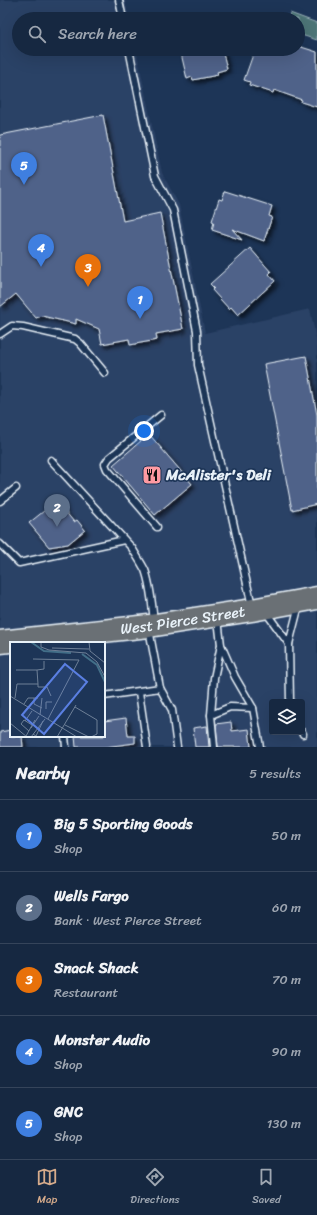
<!DOCTYPE html>
<html lang="en">
<head>
<meta charset="utf-8">
<style>
	:root { --surface:#162841; --page:#23344c; --text:#f1f3f6; --muted:#9ea6b1; --line:#35445a; --accent:#d6ab8b }
	body { margin:0; font-family:Sriracha,sans-serif; background:var(--page); color:var(--text) }
	.controls { position:absolute; right:12px; bottom:12px; display:grid; overflow:hidden; border-radius:4px; box-shadow:0 4px 16px #0002 }
	.controls button { width:36px; height:36px; display:grid; place-items:center; padding:0; border:0; border-bottom:1px solid var(--line); background:var(--surface); color:var(--text); font:20px sans-serif }
	.you { position:absolute; left:144px; top:431px; width:14px; height:14px; margin:-10px; border:3px solid #fff; border-radius:50%; background:#1a73e8; box-shadow:0 0 0 6px #1a73e833 }
	.badge { display:grid; place-items:center; width:26px; height:26px; border-radius:50%; background:var(--accent); color:#fff; font-size:13px; font-weight:700 }
	.pin { position:absolute; translate:-50% -33px; filter:drop-shadow(0 1px 2px #0008) }
	.pin::after { content:''; position:absolute; top:21px; width:14px; height:12px; background:inherit; clip-path:polygon(0 0,100% 0,50% 100%) }
	.list { margin:0; padding:0; list-style:none }
	h2 { display:flex; justify-content:space-between; align-items:center; height:52px; margin:0; padding:0 16px; font-size:17px }
	h2 small { font-size:13px; font-weight:400; color:var(--muted) }
	.list li { display:grid; grid-template-columns:26px 1fr auto; gap:12px; align-items:center; box-sizing:border-box; height:72px; padding:0 16px; border-top:1px solid var(--line) }
	.list b { display:block; font-size:15px; white-space:nowrap }
	.list p { margin:0; font-size:13px; white-space:nowrap; color:var(--muted) }
	.list em { font-size:13px; font-style:normal; color:var(--muted) }
	.icon { flex:none; width:22px; height:22px; fill:none; stroke:currentColor; stroke-width:2; stroke-linecap:round; stroke-linejoin:round }
	.map { position:relative; flex:none; width:317px; height:747px; overflow:hidden }
	.search { position:absolute; background:var(--surface); box-shadow:0 4px 16px #0002; left:12px; right:12px; top:12px; height:44px; display:flex; align-items:center; gap:10px; box-sizing:border-box; padding:0 14px; border-radius:22px; color:var(--muted); font-size:15px }
	.sheet { height:412px; background:var(--surface) }
	nav { display:flex; justify-content:space-around; align-items:center; box-sizing:border-box; height:56px; border-top:1px solid var(--line); background:var(--surface); font-size:11px; color:var(--muted) }
	nav a { display:grid; justify-items:center; gap:2px }
	nav .on { color:var(--accent) }
	.map>svg:first-child { display:block }
</style>
</head>
<body>
<div class="map">
<svg width="317" height="747" viewBox="0 0 317 747">
	<defs>
		<filter id="shadow"><feDropShadow dx="3.5" dy="3.5" stdDeviation="2" flood-color="#0009"/></filter>
	</defs>
	<rect width="100%" height="100%" fill="#1d3557"/>
	<filter id="ink" filterUnits="userSpaceOnUse"><feTurbulence type="fractalNoise" baseFrequency=".025" numOctaves="2"/><feDisplacementMap in="SourceGraphic" scale="8" xChannelSelector="R" yChannelSelector="G"/><feConvolveMatrix kernelMatrix="1 2 1 2 8 2 1 2 1" color-interpolation-filters="sRGB"/></filter>
	<g filter="url(#ink)">
		<path fill="#2c4266" fill-rule="evenodd" d="M0,0H125L129,19H19V49H136L162,173L179,205L205,333L310,309L317,343V747H0ZM11,643H104V736H11ZM272,702H302V732H272Z"/>
		<path fill="#4d7477" stroke="#9ab2b8" d="M290,13L317,23V40L298,34V19H288Z"/>
		<g fill="#4f6289" stroke="#e8f1f8" filter="url(#shadow)">
			<path d="M298,46L317,52V107L301,102L302,100L274,90L273,93L249,85L250,82L244,80L255,49H298Z"/>
			<path d="M180,49H222L227,69L217,72L218,75L193,80L192,77L187,79Z"/>
			<path d="M103,115L123,221L160,213L183,329L156,334L157,340L130,345L129,339L102,344L99,329L76,319V324L42,316L36,318L16,294L0,307V135Z"/>
			<path d="M225,191L272,206L269,216L272,217L264,241L232,229L242,240L212,230L214,222L212,221L219,199L222,200Z"/>
			<path d="M250,248L271,272L269,274L275,281L238,315L231,307L229,309L212,290L214,288L210,284Z"/>
			<path d="M306,356L317,415V504L292,510L264,364Z"/>
			<path d="M149,434L192,484L155,515L113,465Z"/>
			<path d="M49,507L52,510L54,508L59,514L64,510L74,522L77,520L85,530L68,544L49,547L29,523Z"/>
			<path d="M126,718L128,736H135V743L105,747H76L75,736H104V721Z"/>
			<path d="M231,722L232,731L249,729L251,747H218L216,724Z"/>
			<path d="M207,726L209,747H195L193,728Z"/>
			<path d="M11,730V736H22L23,747H0V732Z"/>
		</g>
		<g fill="none" stroke-linecap="round" stroke-linejoin="round">
			<defs>
				<g id="lane">
					<path d="M119,0L123,19"/>
					<path d="M129,49L155,176L173,210L197,331L198,365L252,606"/>
					<path d="M0,334L12,326L23,327L75,339L80,343L105,373"/>
					<path d="M51,460L132,548C136,555 141,562 145,570C151,586 152,605 154,622"/>
					<path d="M0,501L16,488"/>
					<path d="M157,527L107,469L105,464L109,458L161,415"/>
					<path d="M0,544L19,563L124,540"/>
					<path d="M265,611L289,644"/>
					<path d="M218,619L221,645L235,677L253,708L260,747"/>
					<path d="M149,629L160,688L172,710L177,747"/>
					<path d="M139,692L147,747"/>
					<path d="M104,696L160,688"/>
					<path d="M290,702L289,644L299,605"/>
					<path d="M211,715L230,707L253,708"/>
					<path d="M302,732L303,734"/>
					<path d="M65,736L66,747"/>
					<path d="M214,747L211,715L214,678L221,645"/>
				</g>
				<g id="highway">
					<path id="s1" d="M0,642L149,626L252,610L317,598"/>
				</g>
			</defs>
			<use href="#lane" stroke="#e8f1f8" stroke-width="9"/>
			<use href="#highway" stroke="#e8f1f8" stroke-width="25"/>
			<use href="#lane" stroke="#1d3557" stroke-width="6"/>
			<use href="#highway" stroke="#6a7074" stroke-width="22"/>
		</g>
	</g>
	<defs>
		<symbol id="restaurant-square" viewBox="-11 -11 22 22"><rect x="-9" y="-9" width="18" height="18" rx="4" fill="#ff9aa2" stroke="#1d3557"/><path d="M-5-6h1v4h1v-4h1v4h1v-4h1v5L-1.5 .5V6h-2V.5L-5-1ZM5-6V6H3V1.5H1.5Q1.5-4 5-6Z" fill="#111"/></symbol>
	</defs>
	<g fill-rule="evenodd">
		<use href="#restaurant-square" x="141" y="464" width="22" height="22"/>
	</g>
	<g text-anchor="middle" stroke-width="3.5" stroke-linejoin="round" paint-order="stroke">
		<g font-size="15" font-weight="bold" fill="#e8f1f8" stroke="#1d3557" text-anchor="start">
			<text x="166" y="480">McAlister's Deli</text>
		</g>
		<g font-size="15" fill="#e8f1f8" stroke="#1d3557">
			<text dy="5" stroke="none"><textPath href="#s1" startOffset="184">West Pierce Street</textPath></text>
		</g>
	</g>
	<g transform="translate(10 642)">
		<rect width="95" height="95" fill="#1d3557"/>
		<path fill="none" stroke="#426e88" stroke-width="2" d="M21,0L34,9L61,11M72,12L87,23L95,40"/>
		<path fill="none" stroke="#6e8097" stroke-width="1" d="M31,0V5L39,8L76,11L87,20L95,35M79,0L80,9L95,21M42,6L79,7M23,17L69,18L38,77M27,28L34,27V19M28,42V45H37L41,54M0,54L67,95M5,56L7,42H28L27,28H6M24,56V62L32,66M14,62L18,56H28M65,65L87,78V92L81,95M36,67V60H42M30,73L32,56M15,79L22,69M0,81L17,95M55,83L79,95M21,86L29,74M19,89L11,82L14,78L22,83M23,92L26,94L33,79M16,94L25,78M21,95L35,77M47,95L66,63"/>
		<path fill="#5a7fe2" fill-opacity="0.15" stroke="#5a7fe2" stroke-width="2" d="M55,22L77,40L34,92L12,73Z"/>
		<rect width="95" height="95" fill="none" stroke="#e8f1f8" stroke-width="2"/>
	</g>
</svg>
<div class="controls">
<button><svg class="icon" aria-label="layers" viewBox="0 0 24 24"><path d="M12 4l9 5-9 5-9-5zM3 14l9 5 9-5"/></svg></button>
</div>
<div class="you"></div>
<div class="pin badge" style="left:140px;top:319px;background:#3f7fe0">1</div>
<div class="pin badge" style="left:57px;top:527px;background:#5c6f8a">2</div>
<div class="pin badge" style="left:88px;top:287px;background:#e8710a">3</div>
<div class="pin badge" style="left:41px;top:267px;background:#3f7fe0">4</div>
<div class="pin badge" style="left:24px;top:185px;background:#3f7fe0">5</div>
<div class="search"><svg class="icon" aria-label="search" viewBox="0 0 24 24"><circle cx="10" cy="10" r="6"/><path d="M15 15l6 6"/></svg>Search here</div>
</div>
<section class="sheet">
<h2>Nearby<small>5 results</small></h2>
<ul class="list">
<li><span class="badge" style="background:#3f7fe0">1</span><div><b>Big 5 Sporting Goods</b><p>Shop</p></div><em>50 m</em></li>
<li><span class="badge" style="background:#5c6f8a">2</span><div><b>Wells Fargo</b><p>Bank · West Pierce Street</p></div><em>60 m</em></li>
<li><span class="badge" style="background:#e8710a">3</span><div><b>Snack Shack</b><p>Restaurant</p></div><em>70 m</em></li>
<li><span class="badge" style="background:#3f7fe0">4</span><div><b>Monster Audio</b><p>Shop</p></div><em>90 m</em></li>
<li><span class="badge" style="background:#3f7fe0">5</span><div><b>GNC</b><p>Shop</p></div><em>130 m</em></li>
</ul>
</section>
<nav>
<a class="on"><svg class="icon" aria-label="map" viewBox="0 0 24 24"><path d="M3 6l6-2 6 2 6-2v14l-6 2-6-2-6 2zM9 4v14M15 6v14"/></svg>Map</a>
<a><svg class="icon" aria-label="directions" viewBox="0 0 24 24"><path d="M12 3l9 9-9 9-9-9zM9 14v-3h6M13 9l2 2-2 2"/></svg>Directions</a>
<a><svg class="icon" aria-label="saved" viewBox="0 0 24 24"><path d="M7 4h10v16l-5-4-5 4z"/></svg>Saved</a>
</nav>
</body>
</html>
